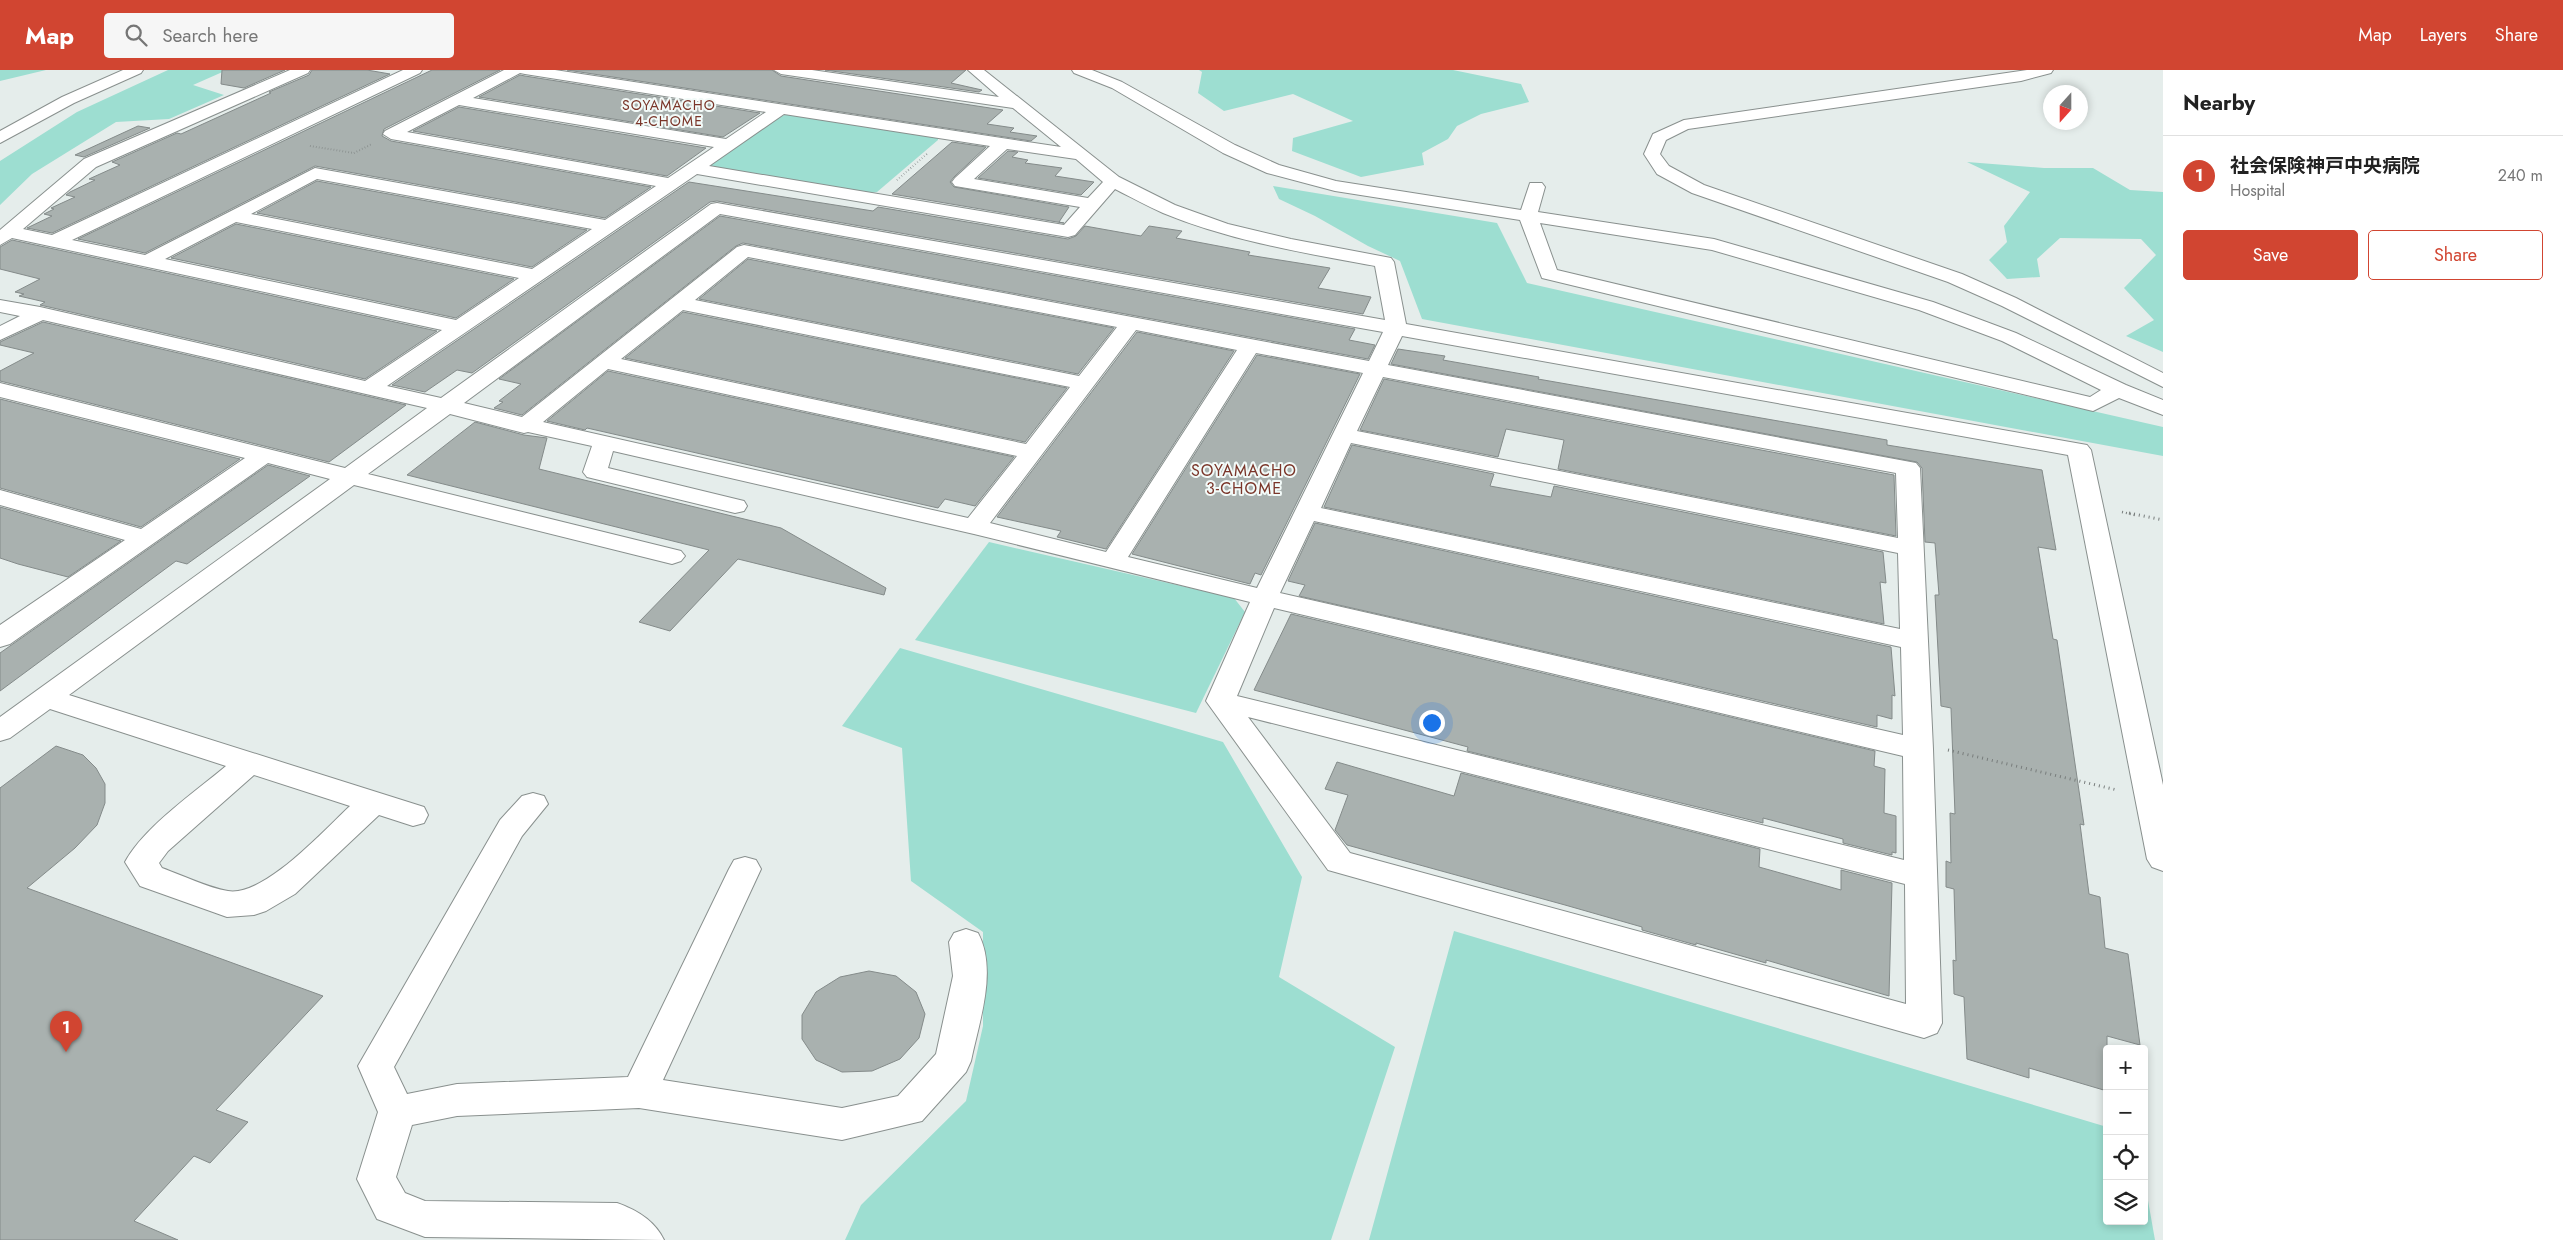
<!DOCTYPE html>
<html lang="en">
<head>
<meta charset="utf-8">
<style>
	:root { --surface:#fff; --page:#f6f6f6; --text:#222; --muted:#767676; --line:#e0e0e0; --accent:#d14531 }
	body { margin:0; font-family:Jost,"Noto Sans JP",sans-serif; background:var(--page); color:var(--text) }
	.controls { position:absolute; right:15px; bottom:15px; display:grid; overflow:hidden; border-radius:5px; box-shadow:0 2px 8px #0003 }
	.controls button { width:45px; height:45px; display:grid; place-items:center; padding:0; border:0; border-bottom:1px solid var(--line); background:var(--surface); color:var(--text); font:25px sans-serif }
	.compass { position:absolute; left:2043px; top:15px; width:45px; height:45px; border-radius:50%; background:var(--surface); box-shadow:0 2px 8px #0003; rotate:201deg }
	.you { position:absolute; left:1431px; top:652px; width:18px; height:18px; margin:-12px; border:4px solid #fff; border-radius:50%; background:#1a73e8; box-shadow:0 0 0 8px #1a73e833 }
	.badge { display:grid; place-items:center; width:32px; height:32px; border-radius:50%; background:var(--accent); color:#fff; font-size:16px; font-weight:700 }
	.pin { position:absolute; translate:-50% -41px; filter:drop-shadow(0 1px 2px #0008) }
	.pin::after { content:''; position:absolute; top:26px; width:18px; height:15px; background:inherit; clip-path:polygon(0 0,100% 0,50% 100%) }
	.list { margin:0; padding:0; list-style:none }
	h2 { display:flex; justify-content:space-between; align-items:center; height:65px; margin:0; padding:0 20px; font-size:21px }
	h2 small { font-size:16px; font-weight:400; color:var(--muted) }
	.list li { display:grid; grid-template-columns:32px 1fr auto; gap:15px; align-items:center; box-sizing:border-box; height:80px; padding:0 20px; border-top:1px solid var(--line) }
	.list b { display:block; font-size:19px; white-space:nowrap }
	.list p { margin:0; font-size:16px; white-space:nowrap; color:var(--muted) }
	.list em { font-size:16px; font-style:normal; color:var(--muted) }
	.actions { display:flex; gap:10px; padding:15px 20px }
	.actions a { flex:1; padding:11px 0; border:1px solid var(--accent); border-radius:5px; text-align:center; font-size:18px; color:var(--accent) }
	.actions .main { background:var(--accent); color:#fff }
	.icon { flex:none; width:28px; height:28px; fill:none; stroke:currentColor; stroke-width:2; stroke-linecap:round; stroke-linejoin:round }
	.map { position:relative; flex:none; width:2163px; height:1170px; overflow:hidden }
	header { display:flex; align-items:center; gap:30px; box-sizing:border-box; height:70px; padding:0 25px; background:var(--accent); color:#fff }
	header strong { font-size:24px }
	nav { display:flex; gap:28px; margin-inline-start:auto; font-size:18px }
	.search { width:350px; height:45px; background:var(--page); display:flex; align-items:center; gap:12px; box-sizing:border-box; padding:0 18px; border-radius:5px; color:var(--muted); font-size:19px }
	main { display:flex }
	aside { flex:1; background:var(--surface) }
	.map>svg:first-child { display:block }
</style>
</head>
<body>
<header>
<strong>Map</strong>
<div class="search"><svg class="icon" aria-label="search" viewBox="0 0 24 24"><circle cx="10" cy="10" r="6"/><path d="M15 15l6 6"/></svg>Search here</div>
<nav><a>Map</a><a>Layers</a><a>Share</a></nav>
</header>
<main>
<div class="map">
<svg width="2163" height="1170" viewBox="0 0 2163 1170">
	<rect width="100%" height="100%" fill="#e5edeb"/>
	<g fill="#9dded1">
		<path d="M0,0H46L0,11Z"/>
		<path d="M168,0H227L193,15L224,25L169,49L116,52L32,104L0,135V91L77,42Z"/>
		<path d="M1199,0H1453L1521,14L1529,32L1481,44L1457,56L1448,69L1422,83L1424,95L1361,107L1292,81L1293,68L1353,51L1293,24L1224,41L1198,23L1202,2Z"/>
		<path d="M791,44L938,67V70L877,122L864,124L711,98L710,92L775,47Z"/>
		<path d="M1967,92L2044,98H2093L2130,120L2163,122V282L2126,266L2154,250L2124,218L2156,185L2141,169L2060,168L2037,189L2040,207L2007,209L1989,190L2007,172L2004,156L2030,122Z"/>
		<path d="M1273,116L1497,153L1527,213L2163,357V386L1422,249L1400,191L1368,176L1315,146L1279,129Z"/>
		<path d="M989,472L1234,528L1245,542L1196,643L915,570Z"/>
		<path d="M900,578L1223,672L1302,807L1279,907L1395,977L1331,1170H845L861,1135L966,1031L983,956V862L911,811L902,678L842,656Z"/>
		<path d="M1454,861L2107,1057V1151H2144V1108L2155,1170H1369Z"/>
	</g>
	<g fill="#a9b1af" stroke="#848b8a">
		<path d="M222,0H285L244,18L221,14Z"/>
		<path d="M312,0H367L390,4L52,163L27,158L52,146L44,144L54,139L51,138L75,127L66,125L70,122L95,110L89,109L120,95L112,92L177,63L181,64L271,23L269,22L309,5Z"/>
		<path d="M432,0H500L384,59L382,66L391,71L651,117L605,148L315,96L145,183L78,169Z"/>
		<path d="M567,0H772L781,6L1003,40L987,54L1014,58L1010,62L1037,66L1031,71Z"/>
		<path d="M825,0H966L951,13L982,20L979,22Z"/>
		<path d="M520,5L525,6L760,43L723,67L479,27Z"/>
		<path d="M459,37L706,78L667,106L413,61Z"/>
		<path d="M138,56L150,58L84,87L75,85Z"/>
		<path d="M952,72L986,77L954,107L950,112L954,117L1069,137L1059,152L1064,153H1063L892,124Z"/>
		<path d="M1008,81L1018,82L1012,87L1028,90L1025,93L1062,98L1055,106L1094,112L1081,125L978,108Z"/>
		<path d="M317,111L587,160L532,197L257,143Z"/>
		<path d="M689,112L873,141L878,137L1068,169L1076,166L1085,156L1141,166L1149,156L1182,161L1176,168L1250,182L1248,185L1330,198L1318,218L1371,227L1363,244L717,131L710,132L472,303L457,300L425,322L392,315Z"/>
		<path d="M720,146L1355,259L1349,270L1375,275L1368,289L743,173L736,176L522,345L494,338L503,332L499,331L521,314L499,309Z"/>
		<path d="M236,154L514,209L456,248L171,188Z"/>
		<path d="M12,170L437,261L365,309L40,235L45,232L19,226L24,224L15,222L40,209L0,199V177Z"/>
		<path d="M748,189L1114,258L1078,304L699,229Z"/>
		<path d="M683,242L1067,318L1025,372L625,288Z"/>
		<path d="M43,252L406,335L329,392L0,311V301L34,283L0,275V272Z"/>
		<path d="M1137,262L1234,281L1106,479L1057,467L1061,461L997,447Z"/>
		<path d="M1398,279L1445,286L1443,290L1539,307L1538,309L1887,370V375L2042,400L2056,480L2038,477L2053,569L2057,570L2073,680L2084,755L2080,754L2089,824L2100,827L2105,878L2128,884L2140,975L2107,966V1021L2029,998V1008L1967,989L1964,927L1954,924L1953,890L1956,891L1954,819L1946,817V791L1951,793L1950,743L1955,744L1951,638L1941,636L1935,525H1939L1935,473L1925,472L1922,398L1917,392L1391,294Z"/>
		<path d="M1257,285L1360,304L1261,505L1255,503L1250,514L1132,484Z"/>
		<path d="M608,301L1014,387L975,436L945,429L938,438L587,358L585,360L547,351Z"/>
		<path d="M1384,309L1894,405L1896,466L1558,399L1564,370L1506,359L1498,387L1360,360Z"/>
		<path d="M0,329L240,389L141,457L0,418Z"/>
		<path d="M475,352L524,365L547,368L539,399L781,458L886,518L884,525L738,489L670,561L639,552L709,480L407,405Z"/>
		<path d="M1352,375L1494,404L1490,416L1551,427L1554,416L1883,482L1886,513L1880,512L1884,554L1324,437Z"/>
		<path d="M268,395L310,406L187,494L176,491L0,621V583Z"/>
		<path d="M0,437L121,471L68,507L18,494L0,488Z"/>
		<path d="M1315,453L1891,577L1895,626L1892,625V649L1877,645V657L1299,526L1305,515L1288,511Z"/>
		<path d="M1291,544L1875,681L1874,696L1885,699L1884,743L1896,746V783L1892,782V785L1843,773V769L1763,748V753L1467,681L1468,677L1254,620Z"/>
		<path d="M56,676L83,685L96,698L105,714V733L97,755L75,778L27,818L323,926L216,1040L248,1052L210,1093L194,1086L134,1151L178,1170H0V718Z"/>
		<path d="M1337,692L1454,726L1461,703L1760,779L1759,797L1841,820V800L1892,813L1889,926L1766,890V893L1696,873V875L1642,860V857L1565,835L1347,775L1335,760L1348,725L1325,719Z"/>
		<path d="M869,901L896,906L916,922L925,944L919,968L900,989L872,1001L842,1002L816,990L802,969V945L816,922L840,907Z"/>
	</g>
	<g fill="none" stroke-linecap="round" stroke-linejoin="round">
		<defs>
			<g id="minor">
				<path d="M290,0H310L308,3L96,97L23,159L52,165L403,0H422L420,3L72,170L145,185L315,98L605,150L656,116L391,69L383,64L385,61L504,0H555L1061,77L1013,38L781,4L774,0H812L999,27L968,0H984L1119,107L1175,135L1228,154L1291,169L1391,188L1394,192L1406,254L2087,375L2091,380L2163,715V801L2152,797L2147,789L2068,385L1402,266L1388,295L1916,393L1920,398L1933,679L1942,953L1937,963L1924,968L1328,800L1206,631L1250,532L974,464L613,381L608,398L744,431L747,436L744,441L735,443L587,407L583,402L592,376L528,362L524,363L450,344L368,404L681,481L685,486L681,491L672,494L354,415L69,625L424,737L428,745L424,753L413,756L379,745L295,824L266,841L254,845L227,847L140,816L125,792C144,757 195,722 226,696L50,639L10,668L0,671V647L330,409L268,393L10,574L0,577V555L125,470L0,435V420L141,459L245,388L0,327V313L345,398L427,338L43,250L0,270V256L20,246L0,242V230L40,237L365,311L442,260L12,168L0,175V160L84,89ZM520,3L525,4L766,42L726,69L473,28ZM459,35L714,77L668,108L407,62ZM784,44L990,76L955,108L952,112L955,116L1080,137L1064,155L709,96ZM1007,79L1076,89L1103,112L1088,128L974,109ZM697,104L1068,167L1075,165L1115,119C1131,127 1147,136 1163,143C1231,171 1304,183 1375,196L1385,250L717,133L711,134L441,328L387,316ZM317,109L592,159L532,199L251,144ZM720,144L1383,262L1369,291L744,175L737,177L522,347L464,333ZM236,152L519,208L456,250L165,189ZM748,187L1117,257L1079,306L695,230ZM683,240L1070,317L1026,374L621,289ZM1136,260L1237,280L1106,482L990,453ZM1256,283L1363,303L1257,518L1128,487ZM608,299L1017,386L968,448L543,352ZM1383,307L1896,403L1898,468L1357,361ZM1351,373L1898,483L1900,559L1321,438ZM1314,451L1901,577L1903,665L1280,523ZM1274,538L1903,686L1904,790L1237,626ZM1248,647L1905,814L1906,934L1350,783ZM254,705L350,736C324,760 264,827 228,821C208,818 182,805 162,798L159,793L168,781Z"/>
				<path d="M1072,0H1092L1122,12L1235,75L1279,95L1336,111L1521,140L1530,113H1542L1545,117L1538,142L1714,169L1933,232L2016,263L2126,315L2163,330V345L2119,328L2093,341L1542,208L1520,150L1335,121L1267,103L1223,83L1112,18L1074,3ZM1540,153L1712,180L1919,240L2002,271L2101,320L2090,327L1557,200Z"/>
				<path d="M2027,0H2053L2051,3L2021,11L1688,59L1666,70L1660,84L1669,96L1704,115L1962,204L2016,228L2163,303V317L2002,236L1948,212L1692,123L1657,104L1644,84L1653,64L1684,50Z"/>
				<path d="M533,723L544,726L548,734L522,766L394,997L407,1024L457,1014L628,1007L729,799L734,790L745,787L756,790L761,799L663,1010L842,1038L898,1026L936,984L953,906L949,872L954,863L966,859L978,863C998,900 979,952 971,991L966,1002L922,1051L842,1070L639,1038L457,1046L412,1055L396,1107L405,1123L425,1131L617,1133C637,1140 655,1151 664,1170L425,1167L377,1149L357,1109L378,1042L358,996L500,750L522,726Z"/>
			</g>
			<path id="highway" d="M123,0H143L141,3L74,33L0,73V61L62,27Z"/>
		</defs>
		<use href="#minor" stroke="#89908e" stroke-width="2"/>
		<use href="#highway" stroke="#89908e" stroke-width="2"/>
		<g stroke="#787d7c" stroke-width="2" stroke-dasharray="0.5 2.5" stroke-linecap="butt">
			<path d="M310,76L354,83"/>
			<path d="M354,83L372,74"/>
			<path d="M897,110L928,83"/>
		</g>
		<path stroke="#787d7c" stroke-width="2.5" stroke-dasharray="1 3" stroke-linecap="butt" d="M2122,442L2135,445"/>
		<g stroke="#787d7c" stroke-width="3" stroke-dasharray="1 4" stroke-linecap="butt">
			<path d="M2129,443L2163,450"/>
			<path d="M1948,680L2117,720"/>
		</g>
		<use href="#minor" fill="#fff" fill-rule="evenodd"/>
		<use href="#highway" fill="#fff" fill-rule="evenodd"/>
	</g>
	<g text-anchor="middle" stroke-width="4" stroke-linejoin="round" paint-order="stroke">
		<g font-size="14" letter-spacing="1" fill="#7a3529" stroke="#f2faf8">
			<text x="669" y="40">SOYAMACHO<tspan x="669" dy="16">4-CHOME</tspan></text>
		</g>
		<g font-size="16" letter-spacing="1" fill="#7a3529" stroke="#f2faf8">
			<text x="1244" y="406">SOYAMACHO<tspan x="1244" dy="18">3-CHOME</tspan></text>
		</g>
	</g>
</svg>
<div class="controls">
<button>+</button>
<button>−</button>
<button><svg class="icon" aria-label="locate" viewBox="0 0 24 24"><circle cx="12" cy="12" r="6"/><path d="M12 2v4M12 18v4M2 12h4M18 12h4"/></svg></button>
<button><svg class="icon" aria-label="layers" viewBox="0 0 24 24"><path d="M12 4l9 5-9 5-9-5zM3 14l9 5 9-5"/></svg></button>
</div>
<svg class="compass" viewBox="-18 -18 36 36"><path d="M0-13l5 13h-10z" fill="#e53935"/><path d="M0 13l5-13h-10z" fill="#767676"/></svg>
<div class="you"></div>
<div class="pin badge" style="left:66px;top:982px">1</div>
</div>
<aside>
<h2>Nearby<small></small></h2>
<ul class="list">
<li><span class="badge">1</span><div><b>社会保険神戸中央病院</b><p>Hospital</p></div><em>240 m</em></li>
</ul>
<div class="actions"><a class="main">Save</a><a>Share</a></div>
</aside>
</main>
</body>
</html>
